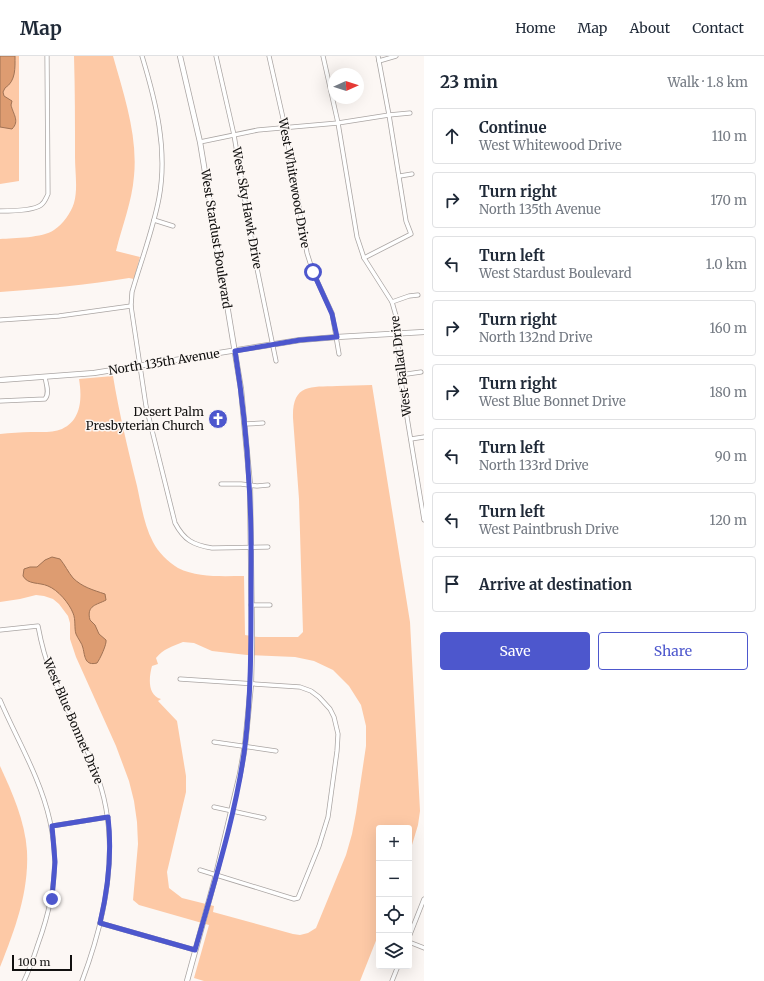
<!DOCTYPE html>
<html lang="en">
<head>
<meta charset="utf-8">
<style>
  :root { --surface:#fff; --page:#f6f6f7; --text:#1f2937; --muted:#747a83; --line:#e0e1e3; --accent:#4d57cd }
  body { margin:0; font-family:Merriweather,serif; background:var(--page); color:var(--text) }
  .controls { position:absolute; right:12px; bottom:12px; display:grid; overflow:hidden; border-radius:4px; box-shadow:0 4px 16px #0002 }
  .controls button { width:36px; height:36px; display:grid; place-items:center; padding:0; border:0; border-bottom:1px solid var(--line); background:var(--surface); color:var(--text); font:20px sans-serif }
  .compass { position:absolute; left:328px; top:12px; width:36px; height:36px; border-radius:50%; background:var(--surface); box-shadow:0 4px 16px #0002; rotate:87deg }
  .scale { position:absolute; left:12px; bottom:10px; width:60px; box-sizing:border-box; padding-left:4px; border:2px solid #11100f; border-top:0; font-size:11px; line-height:14px; white-space:nowrap; color:#11100f; -webkit-text-stroke:3px #fcf7f4; paint-order:stroke }
  .stop { position:absolute; width:12px; height:12px; margin:-9px; border:3px solid #4d57cd; border-radius:50%; background:#fff }
  .stop.end { background:#4d57cd; border-color:#fff; box-shadow:0 1px 4px #0008 }
  .list { margin:0; padding:0; list-style:none }
  h2 { display:flex; justify-content:space-between; align-items:center; height:52px; margin:0; padding:0 16px; font-size:17px }
  h2 small { font-size:13px; font-weight:400; color:var(--muted) }
  .list li { display:grid; grid-template-columns:26px 1fr auto; gap:12px; align-items:center; box-sizing:border-box; height:56px; margin:0 8px 8px; padding:0 8px; border:1px solid var(--line); border-radius:4px }
  .list b { display:block; font-size:15px; white-space:nowrap }
  .list p { margin:0; font-size:13px; white-space:nowrap; color:var(--muted) }
  .list em { font-size:13px; font-style:normal; color:var(--muted) }
  .actions { display:flex; gap:8px; padding:12px 16px }
  .actions a { flex:1; padding:9px 0; border:1px solid var(--accent); border-radius:4px; text-align:center; font-size:14px; color:var(--accent) }
  .actions .main { background:var(--accent); color:#fff }
  .icon { flex:none; width:22px; height:22px; fill:none; stroke:currentColor; stroke-width:2; stroke-linecap:round; stroke-linejoin:round }
  .map { position:relative; flex:none; width:424px; height:925px; overflow:hidden }
  header { display:flex; align-items:center; gap:24px; box-sizing:border-box; height:56px; padding:0 20px; background:var(--surface); border-bottom:1px solid var(--line) }
  header strong { font-size:19px }
  nav { display:flex; gap:22px; margin-inline-start:auto; font-size:14px }
  main { display:flex }
  aside { flex:1; background:var(--surface) }
  .map>svg:first-child { display:block }
  .green { fill:#fdc9a6; fill-rule:evenodd }
  .water { fill:#dd9c71; stroke:#a07254 }
  .lines { fill:none; stroke-linecap:round; stroke-linejoin:round }
  .minor-casing { stroke:#aaa5a3; stroke-width:5 }
  .tertiary-casing { stroke:#aaa5a3; stroke-width:6 }
  .minor { stroke:#fff; stroke-width:3.5 }
  .tertiary { stroke:#fff; stroke-width:4.5 }
  .route { stroke:#4d57cd; stroke-width:5 }
  .labels { text-anchor:middle; stroke-width:3; stroke-linejoin:round; paint-order:stroke }
  .street-label { font-size:12px; fill:#11100f; stroke:#fcf7f4 }
  .poi-label { font-size:12px; fill:#11100f; stroke:#fcf7f4; text-anchor:end }
</style>
</head>
<body>
<header>
<strong>Map</strong>
<nav><a>Home</a><a>Map</a><a>About</a><a>Contact</a></nav>
</header>
<main>
<div class="map">
<svg width="424" height="925" viewBox="0 0 424 925">
  <rect width="100%" height="100%" fill="#fcf7f4"/>
  <g class="green">
    <path d="M0,0H19V125L0,128Z"/>
    <path d="M74,0H113C124,39 138,80 134,120C132,146 122,170 116,195L140,201L134,223L129,222C86,229 44,233 0,236V183C15,182 42,182 54,174C63,168 71,157 74,147C78,133 75,116 75,101C75,67 75,34 74,0Z"/>
    <path d="M113,320C119,357 128,393 137,430C141,448 144,469 153,486C158,496 168,506 178,512C198,522 223,520 244,520L245,579L258,581H298L303,576L299,443L293,362C292,328 310,331 337,330C349,330 360,329 372,329L410,566L420,755L418,769L409,799V772H379V877L360,925H204L194,922L209,869L139,849L133,844L138,788L137,766L134,745L129,725L116,690L76,601L70,583V567L68,560L59,548L53,543L44,540L36,539L20,543L0,546V378C10,377 21,376 31,376C41,376 53,377 62,373C82,364 82,341 79,323ZM183,586L194,587L212,595L247,599L295,601L314,605L333,614L349,630L361,649L366,670V690L356,757L352,778L346,799L316,872L308,877L300,879L293,878L213,856L214,850L182,842L169,832L167,816L186,736V720L177,665L158,645L161,643C147,639 149,621 152,610L158,608L156,602C163,593 173,590 183,586Z"/>
    <path d="M0,710C12,736 25,765 27,795C29,836 15,873 0,911Z"/>
  </g>
  <g class="water">
    <path d="M0,0H15C15,12 16,25 5,32L3,36L4,40L12,45L11,49C13,58 20,65 12,73L0,71Z"/>
    <path d="M52,501L60,503C65,509 68,516 73,522C82,531 93,534 105,538L106,544C97,549 86,549 90,564L95,569L99,578L106,584C107,588 100,603 97,607C85,610 85,601 83,592C82,587 78,583 76,578C74,572 76,564 73,557C69,547 58,534 48,530C39,526 28,529 23,520L24,513L30,511H37L45,504Z"/>
  </g>
  <g class="lines">
    <g class="minor-casing">
      <g id="minor">
        <path d="M142,0C156,46 168,94 159,142C153,174 141,205 132,236L131,250L146,350L175,467C184,484 193,489 212,492L268,491"/>
        <path d="M216,0L234,79L253,193L276,305"/>
        <path d="M269,0L285,71L307,197L313,216L332,257L339,298"/>
        <path d="M323,0L338,67L357,181L364,202L392,246L396,260L400,319L424,464"/>
        <path d="M379,5L396,0"/>
        <path d="M200,86L258,74L338,67L389,59L410,57"/>
        <path d="M400,120L412,118"/>
        <path d="M0,155C11,155 33,155 41,149C45,146 46,142 48,138L47,0"/>
        <path d="M154,164L173,170"/>
        <path d="M364,202L411,178L406,165L389,59L378,0"/>
        <path d="M392,246L409,240L418,239"/>
        <path d="M0,264L59,260L131,250"/>
        <path d="M400,319L421,316"/>
        <path d="M0,345L45,343C50,337 46,328 45,321"/>
        <path d="M245,368L263,367"/>
        <path d="M411,383L424,381"/>
        <path d="M221,428H241L257,430L268,429"/>
        <path d="M251,549H270"/>
        <path d="M0,574L38,570C41,586 45,602 51,617C64,650 83,681 95,714C122,781 107,859 82,925"/>
        <path d="M180,623L300,631L311,635L319,641L330,653L334,661L338,678L337,695L328,761L319,790L298,842L294,843L200,814"/>
        <path d="M0,644C11,670 25,695 36,722C61,782 60,827 38,888C34,900 30,913 24,925"/>
        <path d="M214,686L276,695"/>
        <path d="M214,751L264,762"/>
        <path d="M52,770L108,761"/>
        <path d="M100,867L195,894"/>
        <path d="M409,881L424,843"/>
        <path d="M409,886L424,892"/>
        <path d="M392,925L398,910"/>
      </g>
    </g>
    <g class="tertiary-casing">
      <g id="tertiary">
        <path d="M180,0L200,86L241,333L250,429L252,585L251,628L245,690L240,718L216,819L187,925"/>
        <path d="M0,324L94,317L300,284L337,281L424,276"/>
      </g>
    </g>
    <use href="#minor" class="minor"/>
    <use href="#tertiary" class="tertiary"/>
  </g>
  <g class="lines">
    <path class="route" d="M52,843L55,806L52,770L108,761C112,795 108,833 100,867L195,894C214,827 236,759 245,690C251,640 251,591 251,541C251,503 252,466 249,428C247,383 242,339 235,295L300,284L337,281L332,258L313,216"/>
  </g>
  <defs>
    <g id="church-disc" transform="scale(1)"><circle r="9.5" fill="#4d57cd" stroke="#fcf7f4"/><path d="M-1.2-6h2.4v3.5h3.3v2.4h-3.3V6h-2.4V-.1h-3.3v-2.4h3.3Z" fill="#fff"/></g>
  </defs>
  <g fill-rule="evenodd">
    <use href="#church-disc" x="218" y="363"/>
  </g>
  <g class="labels">
    <g class="street-label">
      <text transform="translate(294 127) rotate(80)" y="4">West Whitewood Drive</text>
      <text transform="translate(247 152) rotate(80)" y="4">West Sky Hawk Drive</text>
      <text transform="translate(216 183) rotate(81)" y="4">West Stardust Boulevard</text>
      <text transform="translate(164 306) rotate(-9)" y="4">North 135th Avenue</text>
      <text transform="translate(401 310) rotate(-97)" y="4">West Ballad Drive</text>
      <text transform="translate(73 665) rotate(67)" y="4">West Blue Bonnet Drive</text>
    </g>
    <g class="poi-label">
      <text x="204" y="360">Desert Palm<tspan x="204" dy="14">Presbyterian Church</tspan></text>
    </g>
  </g>
</svg>
<div class="controls">
<button>+</button>
<button>−</button>
<button><svg class="icon" aria-label="locate" viewBox="0 0 24 24"><circle cx="12" cy="12" r="6"/><path d="M12 2v4M12 18v4M2 12h4M18 12h4"/></svg></button>
<button><svg class="icon" aria-label="layers" viewBox="0 0 24 24"><path d="M12 4l9 5-9 5-9-5zM3 14l9 5 9-5"/></svg></button>
</div>
<svg class="compass" viewBox="-18 -18 36 36"><path d="M0-13l5 13h-10z" fill="#e53935"/><path d="M0 13l5-13h-10z" fill="#747a83"/></svg>
<div class="scale">100 m</div>
<div class="stop" style="left:313px;top:216px"></div>
<div class="stop end" style="left:52px;top:843px"></div>
</div>
<aside>
<h2>23 min<small>Walk · 1.8 km</small></h2>
<ul class="list">
<li><svg class="icon" aria-label="ahead" viewBox="0 0 24 24"><path d="M12 20V5M6 11l6-6 6 6"/></svg><div><b>Continue</b><p>West Whitewood Drive</p></div><em>110 m</em></li>
<li><svg class="icon" aria-label="right" viewBox="0 0 24 24"><path d="M7 20v-9h11M14 6l5 5-5 5"/></svg><div><b>Turn right</b><p>North 135th Avenue</p></div><em>170 m</em></li>
<li><svg class="icon" aria-label="left" viewBox="0 0 24 24"><path d="M17 20v-9H6M10 6l-5 5 5 5"/></svg><div><b>Turn left</b><p>West Stardust Boulevard</p></div><em>1.0 km</em></li>
<li><svg class="icon" aria-label="right" viewBox="0 0 24 24"><path d="M7 20v-9h11M14 6l5 5-5 5"/></svg><div><b>Turn right</b><p>North 132nd Drive</p></div><em>160 m</em></li>
<li><svg class="icon" aria-label="right" viewBox="0 0 24 24"><path d="M7 20v-9h11M14 6l5 5-5 5"/></svg><div><b>Turn right</b><p>West Blue Bonnet Drive</p></div><em>180 m</em></li>
<li><svg class="icon" aria-label="left" viewBox="0 0 24 24"><path d="M17 20v-9H6M10 6l-5 5 5 5"/></svg><div><b>Turn left</b><p>North 133rd Drive</p></div><em>90 m</em></li>
<li><svg class="icon" aria-label="left" viewBox="0 0 24 24"><path d="M17 20v-9H6M10 6l-5 5 5 5"/></svg><div><b>Turn left</b><p>West Paintbrush Drive</p></div><em>120 m</em></li>
<li><svg class="icon" aria-label="arrive" viewBox="0 0 24 24"><path d="M6 21V4h12l-3 4 3 4H6"/></svg><div><b>Arrive at destination</b></div></li>
</ul>
<div class="actions"><a class="main">Save</a><a>Share</a></div>
</aside>
</main>
</body>
</html>
